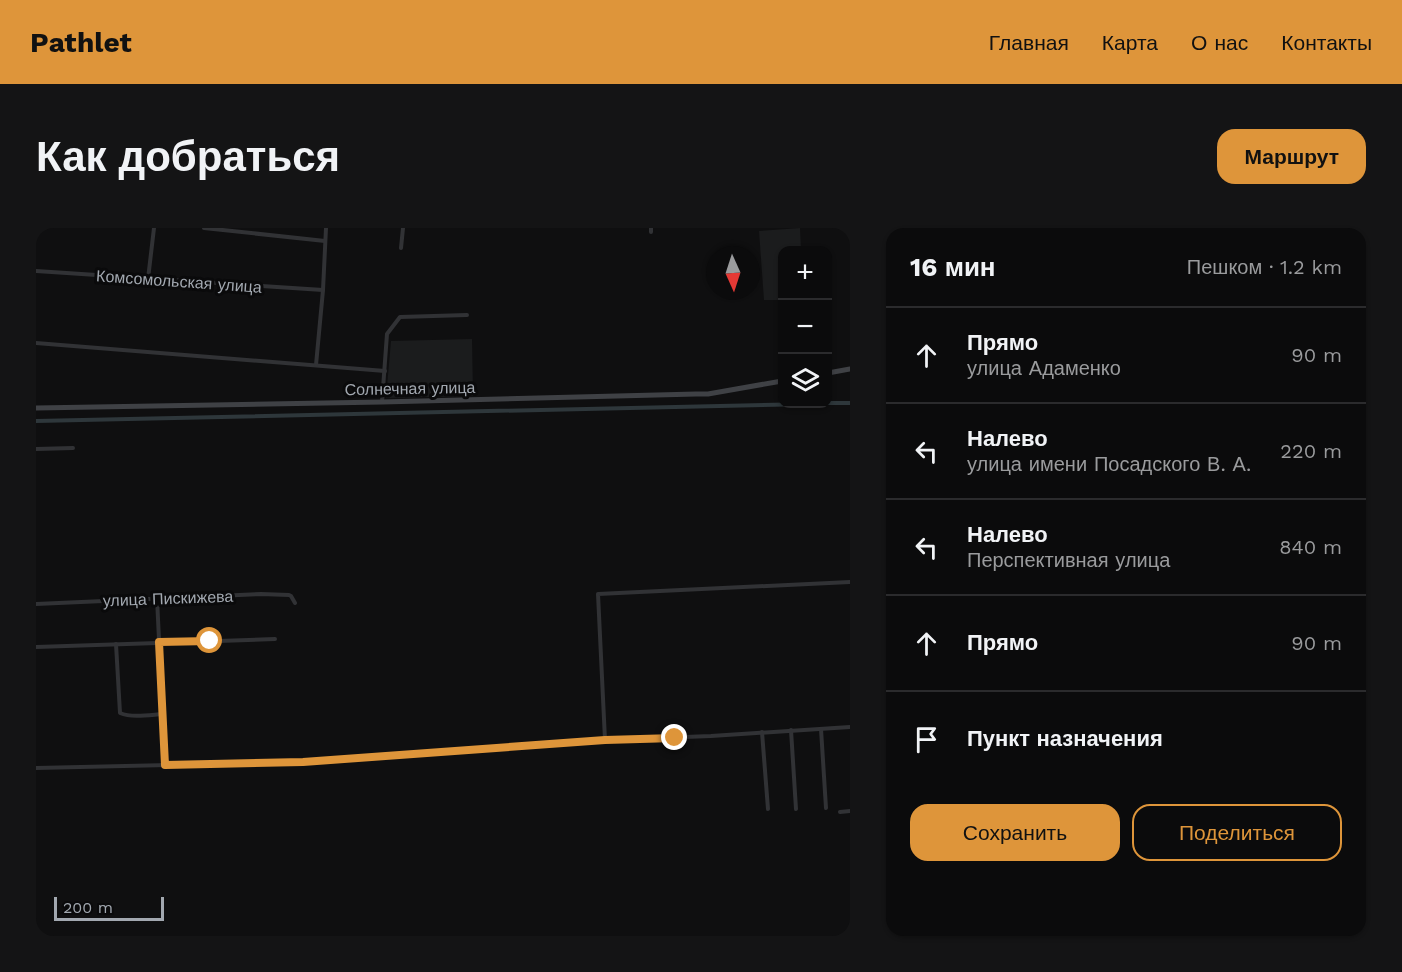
<!DOCTYPE html>
<html lang="ru">
<head>
<meta charset="utf-8">
<style>
  :root { --surface:#0b0b0c; --page:#141415; --text:#f1f3f6; --muted:#9a9b9d; --line:#2b2b2d; --accent:#de953a }
  body { margin:0; font-family:"Work Sans",sans-serif; background:var(--page); color:var(--text) }
  .controls { position:absolute; right:18px; top:18px; display:grid; overflow:hidden; border-radius:12px; box-shadow:0 2px 4px #0004 }
  .controls button { width:54px; height:54px; display:grid; place-items:center; padding:0; border:0; border-bottom:2px solid var(--line); background:var(--surface); color:var(--text); font:30px sans-serif }
  .compass { position:absolute; left:670px; top:18px; width:54px; height:54px; border-radius:50%; background:var(--surface); box-shadow:0 2px 4px #0004; rotate:177deg }
  .scale { position:absolute; left:18px; bottom:15px; width:110px; box-sizing:border-box; padding-left:6px; border:3px solid #a2a8b0; border-top:0; font-size:16px; line-height:21px; white-space:nowrap; color:#a2a8b0; -webkit-text-stroke:4px #0a0a0b; paint-order:stroke }
  .stop { position:absolute; width:18px; height:18px; margin:-14px; border:4px solid #de953a; border-radius:50%; background:#fff }
  .stop.end { background:#de953a; border-color:#fff; box-shadow:0 2px 6px #0008 }
  .list { margin:0; padding:0; list-style:none }
  h2 { display:flex; justify-content:space-between; align-items:center; height:78px; margin:0; padding:0 24px; font-size:26px }
  h2 small { font-size:20px; font-weight:400; color:var(--muted) }
  .list li { display:grid; grid-template-columns:39px 1fr auto; gap:18px; align-items:center; box-sizing:border-box; height:96px; padding:0 24px; border-top:2px solid var(--line) }
  .list b { display:block; font-size:22px; white-space:nowrap }
  .list p { margin:0; font-size:20px; white-space:nowrap; color:var(--muted) }
  .list em { font-size:20px; font-style:normal; color:var(--muted) }
  .actions { display:flex; gap:12px; padding:18px 24px }
  .actions a { flex:1; padding:14px 0; border:2px solid var(--accent); border-radius:18px; text-align:center; font-size:21px; color:var(--accent) }
  .actions .main { background:var(--accent); color:#111 }
  .icon { flex:none; width:33px; height:33px; fill:none; stroke:currentColor; stroke-width:2; stroke-linecap:round; stroke-linejoin:round }
  .map { position:relative; flex:none; width:814px; height:708px; overflow:hidden; border-radius:18px }
  header { display:flex; align-items:center; gap:36px; box-sizing:border-box; height:84px; padding:0 30px; background:var(--accent); color:#111 }
  header strong { font-size:28px }
  nav { display:flex; gap:33px; margin-inline-start:auto; font-size:21px }
  .intro { display:flex; align-items:center; justify-content:space-between; box-sizing:border-box; height:144px; padding:0 36px }
  h1 { margin:0; font-size:42px }
  .button { padding:15px 27px; border-radius:18px; background:var(--accent); color:#111; font-size:21px; font-weight:700 }
  main { display:flex; gap:36px; padding:0 36px }
  aside { flex:1; background:var(--surface); border-radius:18px; box-shadow:0 2px 4px #0004 }
  .map>svg:first-child { display:block }
  .built { fill:#1b1c1d }
  .lines { fill:none; stroke-linecap:round; stroke-linejoin:round }
  .canal { stroke:#2e373b; stroke-width:4 }
  .minor { stroke:#313235; stroke-width:4 }
  .secondary { stroke:#3f4145; stroke-width:5 }
  .route { stroke:#de953a; stroke-width:8 }
  .labels { text-anchor:middle; stroke-width:6; stroke-linejoin:round; paint-order:stroke }
  .street-label { font-size:16px; fill:#a2a8b0; stroke:#0a0a0b }
</style>
</head>
<body>
<header>
<strong>Pathlet</strong>
<nav><a>Главная</a><a>Карта</a><a>О нас</a><a>Контакты</a></nav>
</header>
<div class="intro"><h1>Как добраться</h1><a class="button">Маршрут</a></div>
<main>
<div class="map">
<svg width="814" height="708" viewBox="0 0 814 708">
  <rect width="100%" height="100%" fill="#0f0f10"/>
  <g class="built">
    <path d="M764,0L765,22H746V72H728L723,3Z"/>
    <path d="M436,111L437,168L350,170L355,113Z"/>
  </g>
  <g class="lines">
    <g class="canal">
      <path d="M792,175H814"/>
      <path d="M0,193L774,176"/>
    </g>
    <g class="minor">
      <path d="M168,0L289,13"/>
      <path d="M615,4V0"/>
      <path d="M365,20L367,0"/>
      <path d="M0,43L287,62"/>
      <path d="M112,51L118,0"/>
      <path d="M0,115L349,143"/>
      <path d="M280,137L287,62L290,0"/>
      <path d="M346,174L351,106L364,89L431,87"/>
      <path d="M0,221L37,220"/>
      <path d="M121,370L129,537"/>
      <path d="M0,376L225,366L253,367L255,368L259,375"/>
      <path d="M80,416L84,485C96,490 113,487 126,486"/>
      <path d="M0,419L239,411"/>
      <path d="M785,501L790,580"/>
      <path d="M755,502L760,581"/>
      <path d="M726,504L732,581"/>
      <path d="M569,512L562,366L814,354"/>
      <path d="M0,540L267,534L569,512L675,508L814,499"/>
      <path d="M804,584L814,583"/>
    </g>
    <g class="secondary">
      <path d="M792,145L814,141"/>
      <path d="M0,180L346,174L660,166H672L746,153"/>
    </g>
  </g>
  <g class="lines">
    <path class="route" d="M174,413L123,414L129,537L267,534L569,512L639,510"/>
  </g>
  <g class="labels">
    <g class="street-label">
      <text transform="translate(143 53) rotate(4)" y="6">Комсомольская улица</text>
      <text transform="translate(374 160) rotate(-1)" y="6">Солнечная улица</text>
      <text transform="translate(132 370) rotate(-2)" y="6">улица Пискижева</text>
    </g>
  </g>
</svg>
<div class="controls">
<button>+</button>
<button>−</button>
<button><svg class="icon" aria-label="layers" viewBox="0 0 24 24"><path d="M12 4l9 5-9 5-9-5zM3 14l9 5 9-5"/></svg></button>
</div>
<svg class="compass" viewBox="-18 -18 36 36"><path d="M0-13l5 13h-10z" fill="#e53935"/><path d="M0 13l5-13h-10z" fill="#9a9b9d"/></svg>
<div class="scale">200 m</div>
<div class="stop" style="left:174px;top:413px"></div>
<div class="stop end" style="left:639px;top:510px"></div>
</div>
<aside>
<h2>16 мин<small>Пешком · 1.2 km</small></h2>
<ul class="list">
<li><svg class="icon" aria-label="ahead" viewBox="0 0 24 24"><path d="M12 20V5M6 11l6-6 6 6"/></svg><div><b>Прямо</b><p>улица Адаменко</p></div><em>90 m</em></li>
<li><svg class="icon" aria-label="left" viewBox="0 0 24 24"><path d="M17 20v-9H6M10 6l-5 5 5 5"/></svg><div><b>Налево</b><p>улица имени Посадского В. А.</p></div><em>220 m</em></li>
<li><svg class="icon" aria-label="left" viewBox="0 0 24 24"><path d="M17 20v-9H6M10 6l-5 5 5 5"/></svg><div><b>Налево</b><p>Перспективная улица</p></div><em>840 m</em></li>
<li><svg class="icon" aria-label="ahead" viewBox="0 0 24 24"><path d="M12 20V5M6 11l6-6 6 6"/></svg><div><b>Прямо</b></div><em>90 m</em></li>
<li><svg class="icon" aria-label="arrive" viewBox="0 0 24 24"><path d="M6 21V4h12l-3 4 3 4H6"/></svg><div><b>Пункт назначения</b></div></li>
</ul>
<div class="actions"><a class="main">Сохранить</a><a>Поделиться</a></div>
</aside>
</main>
</body>
</html>
